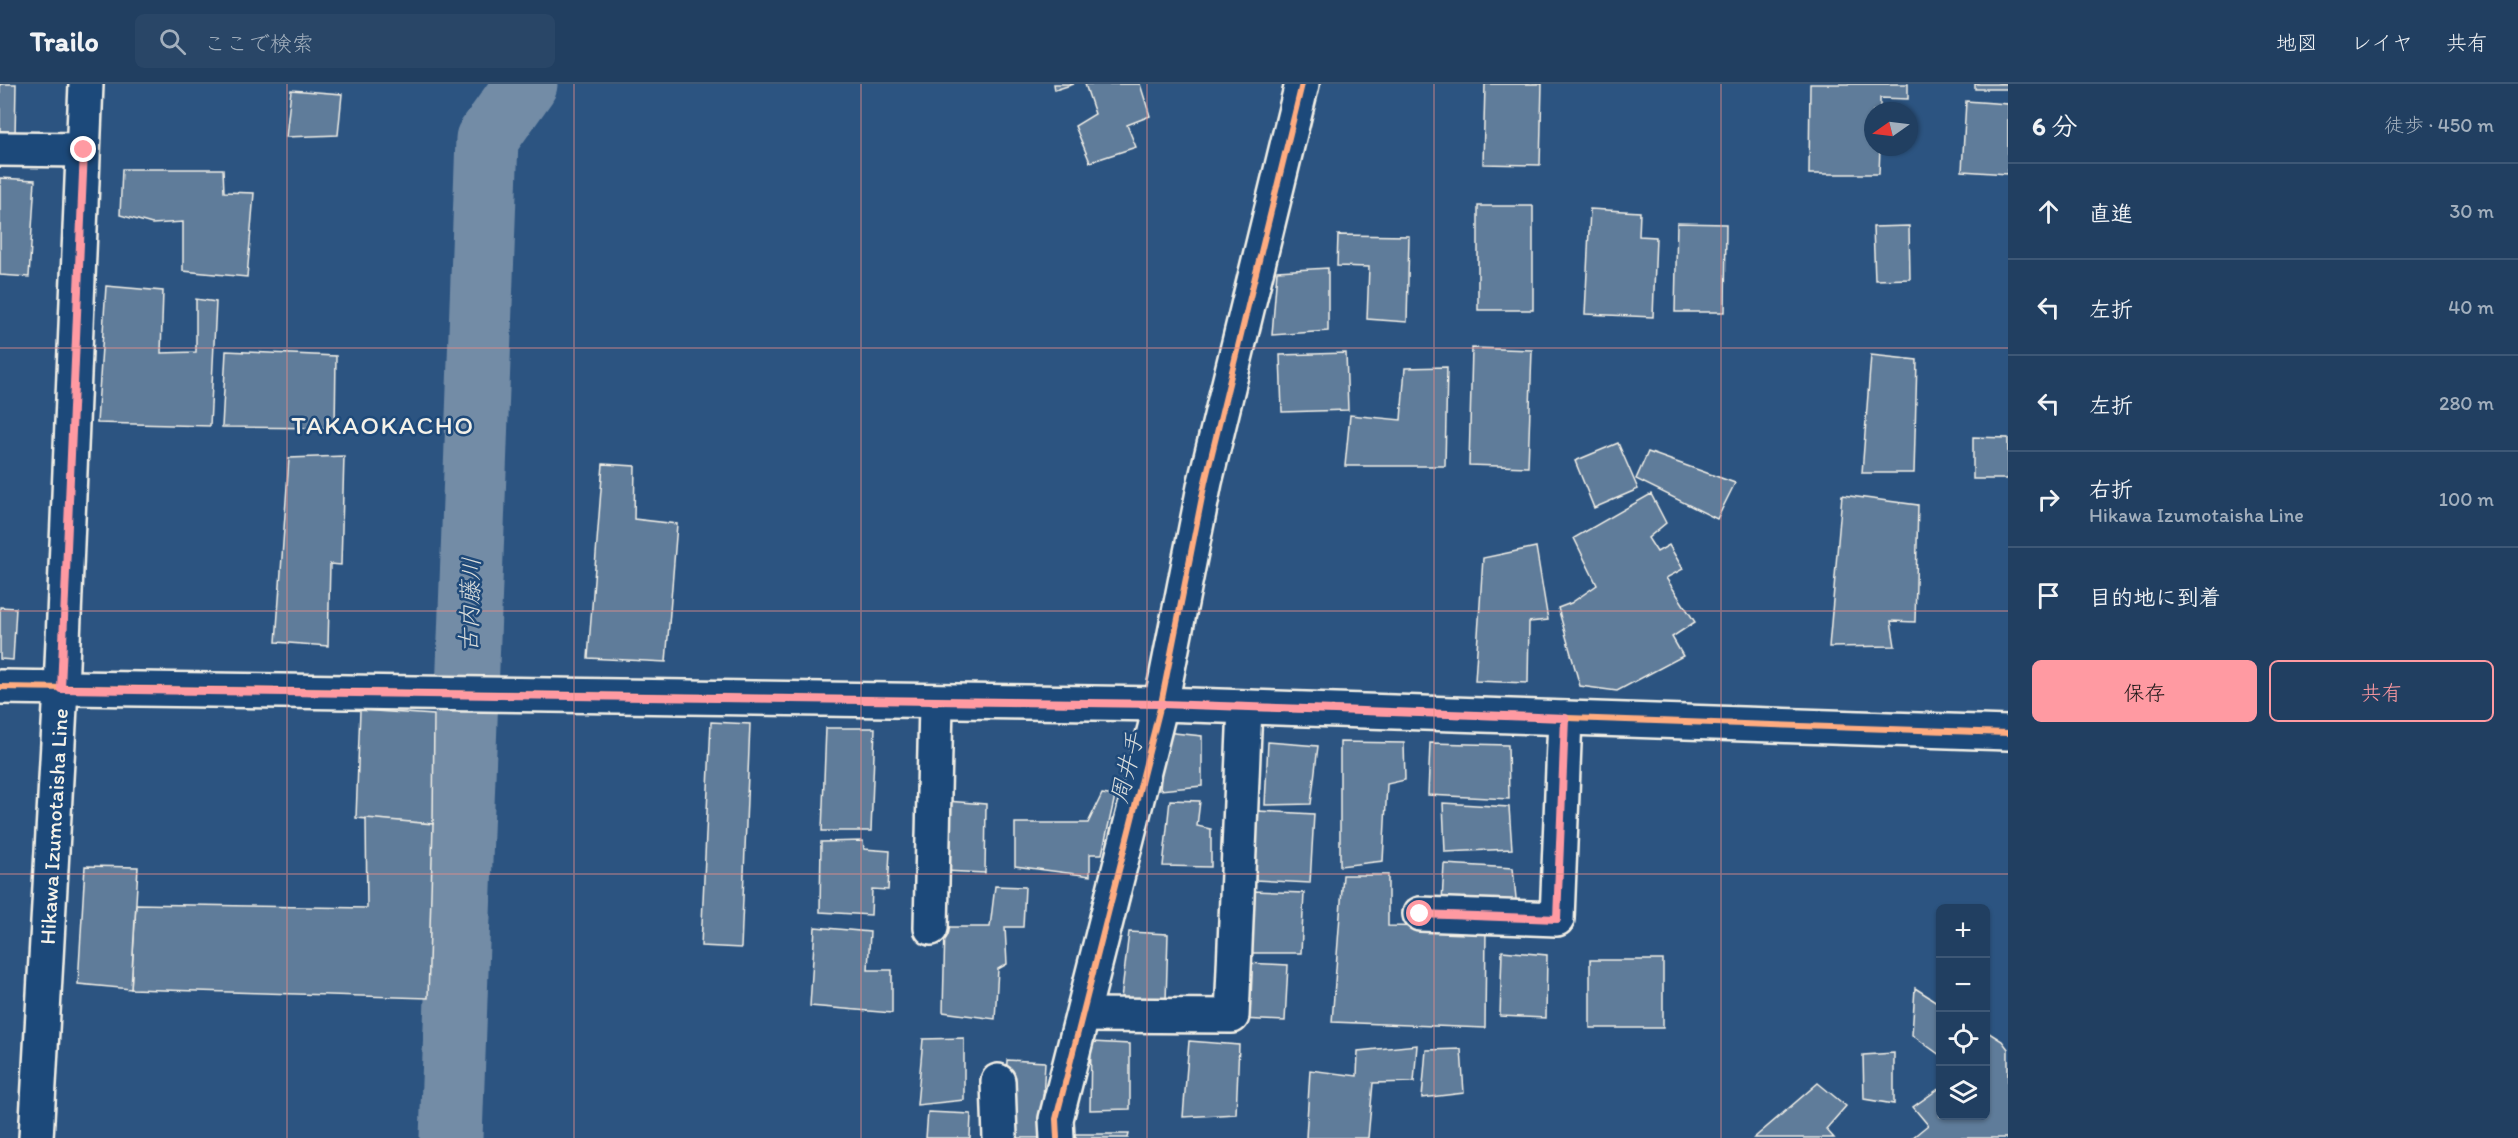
<!DOCTYPE html>
<html lang="ja">
<head>
<meta charset="utf-8">
<style>
  :root { --surface:#213f61; --page:#294667; --text:#f1f3f6; --muted:#a2afbd; --line:#3e5876; --accent:#ff9aa2 }
  body { margin:0; font-family:Itim,"Klee One",sans-serif; background:var(--page); color:var(--text) }
  .controls { position:absolute; right:18px; bottom:18px; display:grid; overflow:hidden; border-radius:9px; box-shadow:0 2px 4px #0004 }
  .controls button { width:54px; height:54px; display:grid; place-items:center; padding:0; border:0; border-bottom:2px solid var(--line); background:var(--surface); color:var(--text); font:30px sans-serif }
  .compass { position:absolute; left:1864px; top:18px; width:54px; height:54px; border-radius:50%; background:var(--surface); box-shadow:0 2px 4px #0004; rotate:256deg }
  .stop { position:absolute; width:18px; height:18px; margin:-14px; border:4px solid #ff9aa2; border-radius:50%; background:#fff }
  .stop.end { background:#ff9aa2; border-color:#fff; box-shadow:0 2px 6px #0008 }
  .list { margin:0; padding:0; list-style:none }
  h2 { display:flex; justify-content:space-between; align-items:center; height:78px; margin:0; padding:0 24px; font-size:26px }
  h2 small { font-size:20px; font-weight:400; color:var(--muted) }
  .list li { display:grid; grid-template-columns:39px 1fr auto; gap:18px; align-items:center; box-sizing:border-box; height:96px; padding:0 24px; border-top:2px solid var(--line) }
  .list b { display:block; font-size:22px; white-space:nowrap }
  .list p { margin:0; font-size:20px; white-space:nowrap; color:var(--muted) }
  .list em { font-size:20px; font-style:normal; color:var(--muted) }
  .actions { display:flex; gap:12px; padding:18px 24px }
  .actions a { flex:1; padding:14px 0; border:2px solid var(--accent); border-radius:9px; text-align:center; font-size:21px; color:var(--accent) }
  .actions .main { background:var(--accent); color:#111 }
  .icon { flex:none; width:33px; height:33px; fill:none; stroke:currentColor; stroke-width:2; stroke-linecap:round; stroke-linejoin:round }
  .map { position:relative; flex:none; width:2008px; height:1054px; overflow:hidden }
  header { display:flex; align-items:center; gap:36px; box-sizing:border-box; height:84px; padding:0 30px; background:var(--surface); border-bottom:2px solid var(--line) }
  header strong { font-size:28px }
  nav { display:flex; gap:33px; margin-inline-start:auto; font-size:21px }
  .search { width:420px; height:54px; background:var(--page); display:flex; align-items:center; gap:15px; box-sizing:border-box; padding:0 21px; border-radius:9px; color:var(--muted); font-size:22px }
  main { display:flex }
  aside { flex:1; background:var(--surface) }
  .map>svg:first-child { display:block }
  .lines { fill:none; stroke-linecap:round; stroke-linejoin:round }
  .river { stroke:#738ca6; stroke-width:63 }
  .building { fill:#5e7b9a; stroke:#f4f1e8; stroke-width:1.5 }
  .minor-casing { stroke:#f4f1e8; stroke-width:38 }
  .major-casing { stroke:#f4f1e8; stroke-width:38 }
  .minor { stroke:#1f4a7a; stroke-width:33 }
  .major { stroke:#1f4a7a; stroke-width:33 }
  .cycleway-casing { stroke:#1f4a7a; stroke-width:10 }
  .cycleway { stroke:#ffac80; stroke-width:6 }
  .route { stroke:#ff9aa2; stroke-width:8 }
  .grid { fill:none; stroke:#e58c88; stroke-width:1.5; stroke-opacity:0.55 }
  .labels { text-anchor:middle; stroke-width:5; stroke-linejoin:round; paint-order:stroke }
  .street-label { font-size:22px; fill:#f4f1e8; stroke:#1f4a7a }
  .water-label { font-size:24px; font-style:italic; fill:#dadddb; stroke:#1f4a7a }
  .quarter-label { font-size:26px; letter-spacing:1.5px; fill:#f4f1e8; stroke:#1f4a7a }
</style>
</head>
<body>
<header>
<strong>Trailo</strong>
<div class="search"><svg class="icon" aria-label="search" viewBox="0 0 24 24"><circle cx="10" cy="10" r="6"/><path d="M15 15l6 6"/></svg>ここで検索</div>
<nav><a>地図</a><a>レイヤ</a><a>共有</a></nav>
</header>
<main>
<div class="map">
<svg width="2008" height="1054" viewBox="0 0 2008 1054">
  <rect width="100%" height="100%" fill="#2c5481"/>
  <filter id="ink" filterUnits="userSpaceOnUse"><feTurbulence type="fractalNoise" baseFrequency=".0167" numOctaves="2"/><feDisplacementMap in="SourceGraphic" scale="12" xChannelSelector="R" yChannelSelector="G"/><feConvolveMatrix kernelMatrix="1 2 1 2 8 2 1 2 1" color-interpolation-filters="sRGB"/></filter>
  <g filter="url(#ink)">
    <g class="lines">
      <path class="river" d="M451,1054L487,55L526,0"/>
    </g>
    <g class="building">
      <path d="M0,0H16L15,53L0,52Z"/>
      <path d="M1054,0H1074L1055,6Z"/>
      <path d="M1085,0H1140L1150,32L1127,41L1136,63L1090,78L1075,42L1095,30Z"/>
      <path d="M1485,0H1542L1540,81L1483,80Z"/>
      <path d="M1810,0H1908V15L1880,14V27H1873V63H1880L1879,90H1809Z"/>
      <rect x="1975" y="0" width="33" height="5"/>
      <path d="M291,6L342,10L338,51L286,53Z"/>
      <path d="M1966,17L2008,20V90L1962,87Z"/>
      <path d="M122,85H223L224,108L254,109L247,193L183,187V138L152,140L120,131Z"/>
      <path d="M0,94L35,96L29,193L0,191Z"/>
      <rect x="1478" y="122" width="55" height="104"/>
      <path d="M1590,125L1640,128L1639,152L1656,153L1653,233L1585,230Z"/>
      <path d="M1677,139L1726,140L1725,228H1675Z"/>
      <path d="M1909,142L1910,195L1875,196L1873,143Z"/>
      <path d="M1338,151L1409,152L1407,238L1367,235L1369,183L1337,182Z"/>
      <path d="M1328,184V247L1272,251L1277,187Z"/>
      <path d="M106,202L163,207L161,269L196,268V215L216,218L210,342L97,339Z"/>
      <path d="M1472,264L1532,266L1528,383L1469,381Z"/>
      <path d="M226,267L336,272L335,344L222,343Z"/>
      <path d="M1346,269L1348,326L1282,328L1280,271Z"/>
      <path d="M1871,271L1917,276L1914,389H1862Z"/>
      <path d="M1447,283L1445,382H1345L1350,331L1401,336L1405,284Z"/>
      <path d="M1973,353L2008,354V395H1973Z"/>
      <path d="M1618,359L1638,405L1594,424L1575,377Z"/>
      <path d="M1648,368L1735,399L1717,435L1636,395Z"/>
      <path d="M344,372L341,481L330,480L328,562L276,558L289,374Z"/>
      <path d="M603,380L635,382L634,435L677,440L666,578L588,574Z"/>
      <path d="M1651,410L1666,439L1648,454L1657,468L1669,461L1683,485L1666,494L1695,538L1672,553L1683,572L1617,607L1580,602L1558,524L1571,519L1597,501L1574,454Z"/>
      <path d="M1842,411L1918,421L1915,538L1891,537L1895,562L1829,563Z"/>
      <path d="M1536,463L1548,536L1529,538L1528,599L1475,597L1483,474Z"/>
      <path d="M0,523L16,524L13,576L0,575Z"/>
      <path d="M360,626L434,631L433,740L356,734Z"/>
      <path d="M711,638L750,640L741,864L701,862Z"/>
      <path d="M826,644H875L871,747H822Z"/>
      <path d="M1165,648L1202,652V702L1160,706Z"/>
      <path d="M1268,658L1318,662L1311,720L1265,721Z"/>
      <path d="M1340,658L1404,659L1405,696L1387,700L1383,777L1340,782Z"/>
      <path d="M1430,659L1508,661L1509,715L1428,711Z"/>
      <path d="M1102,710L1115,712L1102,770H1090V792L1015,782V739H1088Z"/>
      <path d="M1170,716L1200,717L1197,742L1211,745V783L1163,782Z"/>
      <path d="M946,717L986,720L985,789L945,787Z"/>
      <path d="M1443,719L1509,723L1512,765L1445,768Z"/>
      <path d="M1258,727L1314,730L1310,799L1255,796Z"/>
      <path d="M366,734L433,740L428,914L131,905L136,820L367,824Z"/>
      <path d="M863,757L864,765L890,767L888,806L872,805L871,831L820,828L821,758Z"/>
      <path d="M1444,780L1513,784L1517,824L1442,818Z"/>
      <path d="M85,782L138,783L131,905L78,900Z"/>
      <path d="M1343,791H1388V842L1486,844L1485,944L1332,938Z"/>
      <path d="M995,802L1025,803L1023,843H1005L1007,880L998,885L995,935L943,928L945,843H990Z"/>
      <path d="M1253,807L1304,809L1301,869H1252Z"/>
      <path d="M815,843L870,848L868,886H892V929L810,922Z"/>
      <path d="M1129,848L1168,850L1166,917L1121,915Z"/>
      <path d="M1502,867L1547,871L1546,934L1500,932Z"/>
      <rect x="1590" y="876" width="73" height="68"/>
      <path d="M1244,879L1288,881L1285,937L1240,935Z"/>
      <path d="M1915,904L1940,920V971L1912,951Z"/>
      <path d="M1986,947L2002,957L2008,965V1054H1912L1928,1041L1913,1023L1940,1004V1032H1986Z"/>
      <path d="M964,954V1016L917,1021L923,955Z"/>
      <path d="M1189,957L1239,961L1236,1030L1183,1033Z"/>
      <path d="M1091,958L1130,960V1025L1090,1026Z"/>
      <path d="M1417,961L1414,998L1373,999L1368,1054H1306L1310,986L1357,992L1358,967Z"/>
      <path d="M1461,965L1464,1009L1422,1014L1426,966Z"/>
      <path d="M1894,969V1020L1864,1015L1863,971Z"/>
      <path d="M1007,976L1045,978L1041,1054H1004Z"/>
      <path d="M1818,999L1846,1022L1826,1045L1834,1054H1754Z"/>
      <path d="M928,1028L971,1030L970,1054H926Z"/>
      <path d="M1075,1050H1129L1128,1054H1075Z"/>
    </g>
    <g class="lines">
      <g class="minor-casing">
        <g id="minor">
          <path d="M0,65L83,66"/>
          <path d="M0,603L1161,620L2008,649"/>
          <path d="M1420,830L1557,835L1565,634"/>
          <path d="M931,844L936,619"/>
          <path d="M1083,931L1232,932L1245,623"/>
          <path d="M998,997L1000,1054"/>
          <path d="M1057,1054L1056,1035L1161,620L1205,398L1302,0"/>
        </g>
      </g>
      <g class="major-casing">
        <g id="major">
          <path id="s1" d="M36,1054L61,605L86,0"/>
        </g>
      </g>
      <use href="#minor" class="minor"/>
      <use href="#major" class="major"/>
      <g class="cycleway-casing">
        <g id="cycleway">
          <path d="M0,603L1161,620L2008,649"/>
          <path d="M1057,1054L1056,1035L1161,620L1205,398L1302,0"/>
        </g>
      </g>
      <use href="#cycleway" class="cycleway"/>
    </g>
  </g>
  <g class="lines" filter="url(#ink)">
    <path class="route" d="M84,66L61,605L1161,620L1565,634L1557,835L1420,830"/>
  </g>
  <path class="grid" d="M287,0V1054M574,0V1054M861,0V1054M1147,0V1054M1434,0V1054M1721,0V1054M0,264H2008M0,527H2008M0,790H2008"/>
  <g class="labels">
    <g class="street-label">
      <text dy="8" stroke="none"><textPath href="#s1" startOffset="312">Hikawa Izumotaisha Line</textPath></text>
    </g>
    <g class="water-label">
      <text transform="translate(470 521) rotate(-88)" y="8">古内藤川</text>
      <text transform="translate(1127 684) rotate(-76)" y="8">周井手</text>
    </g>
    <g class="quarter-label">
      <text x="383" y="350">TAKAOKACHO</text>
    </g>
  </g>
</svg>
<div class="controls">
<button>+</button>
<button>−</button>
<button><svg class="icon" aria-label="locate" viewBox="0 0 24 24"><circle cx="12" cy="12" r="6"/><path d="M12 2v4M12 18v4M2 12h4M18 12h4"/></svg></button>
<button><svg class="icon" aria-label="layers" viewBox="0 0 24 24"><path d="M12 4l9 5-9 5-9-5zM3 14l9 5 9-5"/></svg></button>
</div>
<svg class="compass" viewBox="-18 -18 36 36"><path d="M0-13l5 13h-10z" fill="#e53935"/><path d="M0 13l5-13h-10z" fill="#a2afbd"/></svg>
<div class="stop" style="left:1420px;top:830px"></div>
<div class="stop end" style="left:84px;top:66px"></div>
</div>
<aside>
<h2>6 分<small>徒歩 · 450 m</small></h2>
<ul class="list">
<li><svg class="icon" aria-label="ahead" viewBox="0 0 24 24"><path d="M12 20V5M6 11l6-6 6 6"/></svg><div><b>直進</b></div><em>30 m</em></li>
<li><svg class="icon" aria-label="left" viewBox="0 0 24 24"><path d="M17 20v-9H6M10 6l-5 5 5 5"/></svg><div><b>左折</b></div><em>40 m</em></li>
<li><svg class="icon" aria-label="left" viewBox="0 0 24 24"><path d="M17 20v-9H6M10 6l-5 5 5 5"/></svg><div><b>左折</b></div><em>280 m</em></li>
<li><svg class="icon" aria-label="right" viewBox="0 0 24 24"><path d="M7 20v-9h11M14 6l5 5-5 5"/></svg><div><b>右折</b><p>Hikawa Izumotaisha Line</p></div><em>100 m</em></li>
<li><svg class="icon" aria-label="arrive" viewBox="0 0 24 24"><path d="M6 21V4h12l-3 4 3 4H6"/></svg><div><b>目的地に到着</b></div></li>
</ul>
<div class="actions"><a class="main">保存</a><a>共有</a></div>
</aside>
</main>
</body>
</html>
